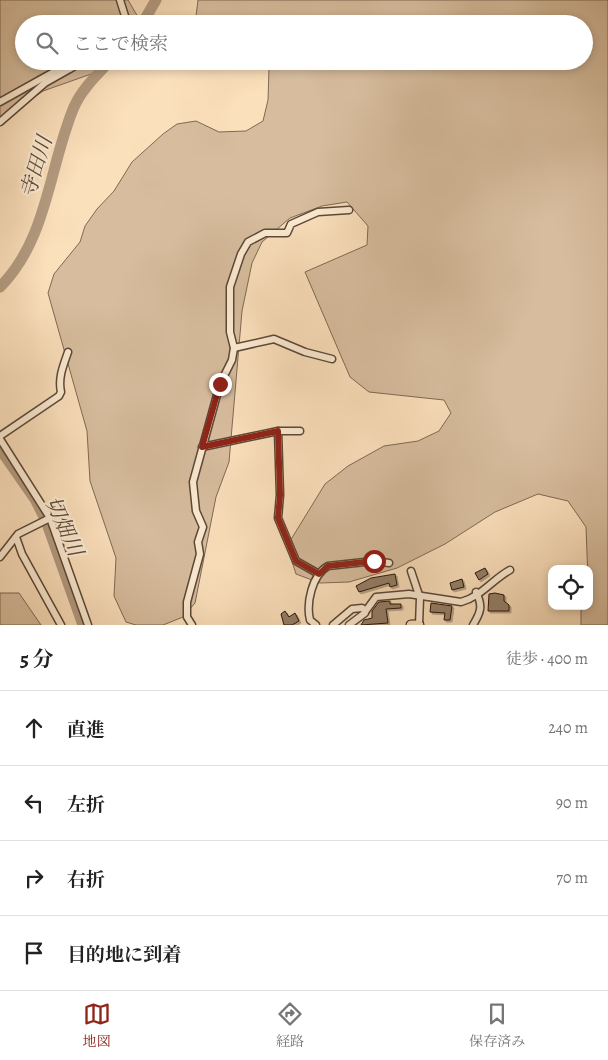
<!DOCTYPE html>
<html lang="ja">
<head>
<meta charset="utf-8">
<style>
  :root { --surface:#fff; --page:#f2f2f2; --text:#222; --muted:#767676; --line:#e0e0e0; --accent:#8f2418 }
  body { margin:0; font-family:Alegreya,"Noto Serif JP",serif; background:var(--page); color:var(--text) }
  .controls { position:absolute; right:15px; bottom:15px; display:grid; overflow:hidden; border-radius:10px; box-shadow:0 2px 8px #0003 }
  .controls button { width:45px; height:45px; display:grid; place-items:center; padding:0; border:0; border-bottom:1px solid var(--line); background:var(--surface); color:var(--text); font:25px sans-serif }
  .stop { position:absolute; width:15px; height:15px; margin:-11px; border:4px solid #8f2418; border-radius:50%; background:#fff }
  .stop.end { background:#8f2418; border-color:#fff; box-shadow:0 1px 5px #0008 }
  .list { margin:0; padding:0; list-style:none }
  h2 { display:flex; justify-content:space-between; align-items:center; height:65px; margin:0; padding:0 20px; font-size:21px }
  h2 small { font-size:16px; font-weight:400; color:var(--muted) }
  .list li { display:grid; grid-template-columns:32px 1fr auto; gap:15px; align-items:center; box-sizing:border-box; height:75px; padding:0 20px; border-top:1px solid var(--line) }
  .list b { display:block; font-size:19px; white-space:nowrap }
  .list em { font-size:16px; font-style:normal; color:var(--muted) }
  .icon { flex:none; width:28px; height:28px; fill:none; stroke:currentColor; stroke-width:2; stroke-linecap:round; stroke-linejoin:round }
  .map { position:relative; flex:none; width:608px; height:625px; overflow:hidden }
  .search { position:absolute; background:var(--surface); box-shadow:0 2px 8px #0003; left:15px; right:15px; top:15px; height:55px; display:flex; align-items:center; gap:12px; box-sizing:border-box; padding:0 18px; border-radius:28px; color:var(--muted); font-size:19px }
  .sheet { height:365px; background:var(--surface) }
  nav { display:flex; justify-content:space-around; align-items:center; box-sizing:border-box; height:70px; border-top:1px solid var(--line); background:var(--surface); font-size:14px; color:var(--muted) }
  nav a { display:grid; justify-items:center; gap:2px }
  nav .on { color:var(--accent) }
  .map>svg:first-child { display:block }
  .green { fill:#d7bd9e; stroke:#7f6954 }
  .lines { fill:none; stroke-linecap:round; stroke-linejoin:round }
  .river { stroke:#b39b80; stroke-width:11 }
  .building { fill:#957f67; stroke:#27150b; filter:url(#shadow) }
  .minor-casing { stroke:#5c4837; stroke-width:9 }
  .major-casing { stroke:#27150b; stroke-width:11 }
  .minor { stroke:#fcebd3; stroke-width:6 }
  .major { stroke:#fbe0bc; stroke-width:9 }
  .route { stroke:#8f2418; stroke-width:6 }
  .labels { text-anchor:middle; stroke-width:4.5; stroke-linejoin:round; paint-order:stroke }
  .water-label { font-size:21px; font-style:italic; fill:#5f4b3a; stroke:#fcebd3 }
</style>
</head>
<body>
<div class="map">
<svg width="608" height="625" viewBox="0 0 608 625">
  <defs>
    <filter id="shadow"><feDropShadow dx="2" dy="2" stdDeviation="0" flood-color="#0004"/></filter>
  </defs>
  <rect width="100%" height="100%" fill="#fbe0bc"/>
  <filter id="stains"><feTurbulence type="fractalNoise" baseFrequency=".004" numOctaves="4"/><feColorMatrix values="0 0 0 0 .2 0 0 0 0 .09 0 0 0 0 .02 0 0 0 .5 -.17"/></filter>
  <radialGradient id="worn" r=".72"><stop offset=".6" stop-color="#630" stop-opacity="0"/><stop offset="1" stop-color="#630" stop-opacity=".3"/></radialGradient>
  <g class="green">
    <path d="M0,0H128L142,24H24V61H128L43,91L21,106L0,126Z"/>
    <path d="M198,0H608V625H581V606H589L586,527L568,501L538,494L495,512L445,544L397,568L349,582L320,583L296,574L287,546L325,484L348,466L384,446L418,441L439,431L451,413L444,400L369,392L350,377L305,272L367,245L368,226L347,202L322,206L290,218L262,242L252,263L242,311L229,462L216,497L195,603L183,617L163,625H136L126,622L114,596L116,558L90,481L87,431L48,293L54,274L80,242L85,226L97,209L114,191L132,162L163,134L177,124L196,121L219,132L246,131L263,121L268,100L269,69L262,61H584V24H195Z"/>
    <path d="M0,593H19L41,625H0Z"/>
  </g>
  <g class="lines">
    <g class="river">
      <path d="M142,24L156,0"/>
      <path d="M0,287C48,239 49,166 74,107C82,89 97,75 110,61"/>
      <path d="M0,449L35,499L46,521L83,625"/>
    </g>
  </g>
  <g class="building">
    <path d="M485,568L488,574L479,580L475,573Z"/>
    <path d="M395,574L397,585L390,587L389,583L359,592L356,586L371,578Z"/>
    <path d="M462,579L464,587L452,590L450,583Z"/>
    <path d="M495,593L504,595V601L509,605V611H488L489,594Z"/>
    <path d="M390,601V604H401V608L386,609L388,623L361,625L364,620L372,618V611L379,602Z"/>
    <path d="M431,603L452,606L450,620H444L445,613L430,612Z"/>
    <path d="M285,611L289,617L295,613L299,621L292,625H284L281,614Z"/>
  </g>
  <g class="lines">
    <g class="minor-casing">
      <g id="minor">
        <path d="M120,0L125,16L124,24"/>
        <path d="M0,102L59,69H70L83,61"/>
        <path d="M0,122L45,83L68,70"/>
        <path d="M234,348L274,339L305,352L332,359"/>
        <path d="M278,431L280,495L278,518L296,561L319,574"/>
        <path d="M0,436L59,396L61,392C58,378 63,366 68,352"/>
        <path d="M0,439L50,518L88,625"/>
        <path d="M202,447L278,431H300"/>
        <path d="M16,537L22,554L61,625"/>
        <path d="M0,557L18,534L50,518"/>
        <path d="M411,571L420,598L419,625"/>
        <path d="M365,612L376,597L409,594L461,602C482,596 493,579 510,570"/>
        <path d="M192,625L187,617V602L200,554L198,542L203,527L196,511L193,482L220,384L232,360L234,348L230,332V287L241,254L248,242L265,233H287L291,224L318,212L349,210"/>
        <path d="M316,625L310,620C306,603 312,575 328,566L374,561L389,563"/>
        <path d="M333,625L352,609L362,608L365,610V613L349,625"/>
        <path d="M473,625C481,612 483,606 476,592"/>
      </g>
    </g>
    <g class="major-casing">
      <path id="major" d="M411,625H419"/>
    </g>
    <use href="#minor" class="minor"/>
    <use href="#major" class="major"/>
  </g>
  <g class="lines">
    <path class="route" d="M220,384L202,447L278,431L280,495L278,518L296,561L319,574L328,566L374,561"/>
  </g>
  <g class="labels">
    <g class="water-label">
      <text transform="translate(36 167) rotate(-73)" y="7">寺田川</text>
      <text transform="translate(64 526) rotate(66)" y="7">切畑川</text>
    </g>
  </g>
  <rect width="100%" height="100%" filter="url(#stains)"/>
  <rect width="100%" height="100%" fill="url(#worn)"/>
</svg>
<div class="controls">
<button><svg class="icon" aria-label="locate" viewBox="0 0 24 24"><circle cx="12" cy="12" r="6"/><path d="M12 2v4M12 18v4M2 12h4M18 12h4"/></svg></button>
</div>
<div class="stop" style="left:374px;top:561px"></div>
<div class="stop end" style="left:220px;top:384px"></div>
<div class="search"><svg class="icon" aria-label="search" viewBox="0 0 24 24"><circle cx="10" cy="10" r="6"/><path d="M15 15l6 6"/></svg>ここで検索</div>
</div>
<section class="sheet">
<h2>5 分<small>徒歩 · 400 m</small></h2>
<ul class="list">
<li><svg class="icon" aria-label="ahead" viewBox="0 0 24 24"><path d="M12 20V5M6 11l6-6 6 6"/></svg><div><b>直進</b></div><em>240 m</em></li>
<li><svg class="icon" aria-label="left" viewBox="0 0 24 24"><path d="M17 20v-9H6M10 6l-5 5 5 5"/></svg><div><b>左折</b></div><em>90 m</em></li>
<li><svg class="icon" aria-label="right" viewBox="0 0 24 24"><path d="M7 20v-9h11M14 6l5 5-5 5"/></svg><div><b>右折</b></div><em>70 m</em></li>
<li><svg class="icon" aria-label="arrive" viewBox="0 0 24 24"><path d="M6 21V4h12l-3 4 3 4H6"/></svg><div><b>目的地に到着</b></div></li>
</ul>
</section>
<nav>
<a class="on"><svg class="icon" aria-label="map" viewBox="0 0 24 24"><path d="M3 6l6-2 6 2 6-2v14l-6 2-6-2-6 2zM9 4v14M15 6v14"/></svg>地図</a>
<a><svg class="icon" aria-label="directions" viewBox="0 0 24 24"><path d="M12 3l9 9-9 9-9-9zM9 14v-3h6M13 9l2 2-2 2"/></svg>経路</a>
<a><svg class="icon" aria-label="saved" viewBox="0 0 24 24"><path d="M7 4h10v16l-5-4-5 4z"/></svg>保存済み</a>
</nav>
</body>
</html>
